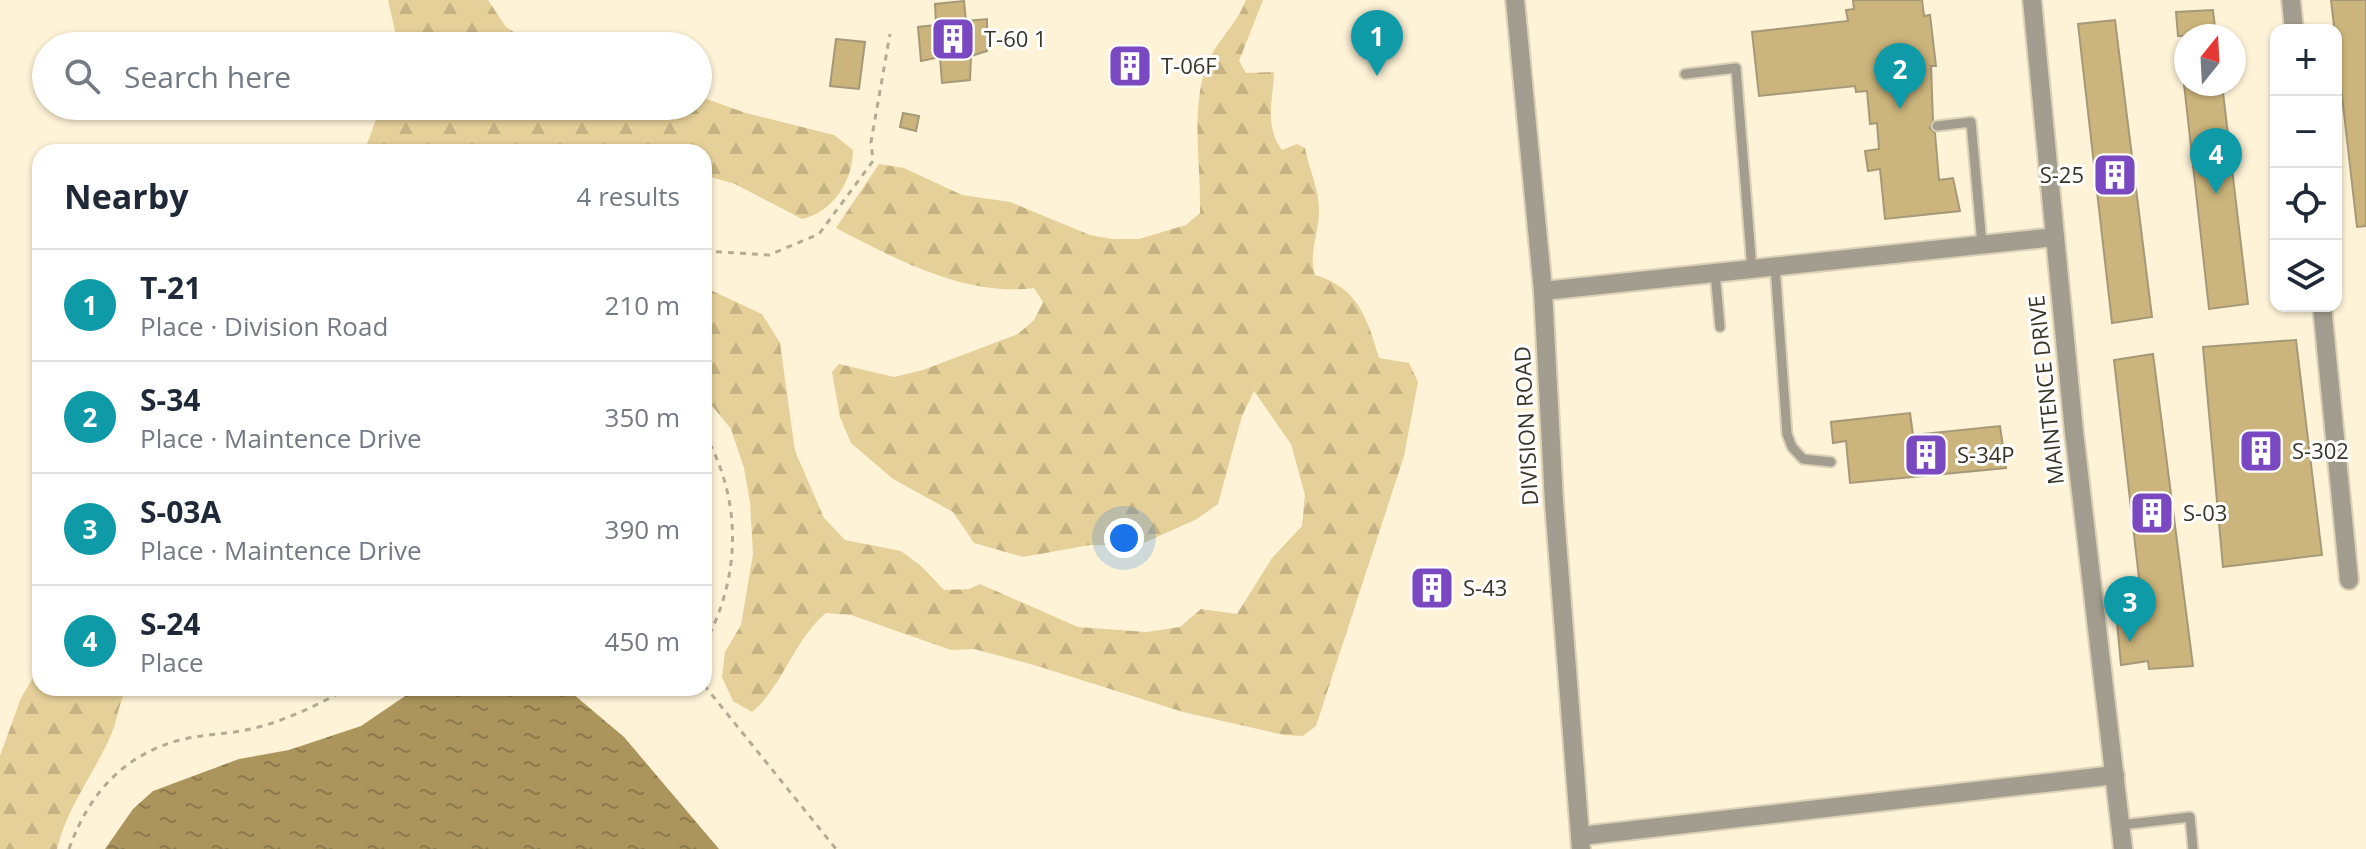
<!DOCTYPE html>
<html lang="en">
<head>
<meta charset="utf-8">
<style>
  :root { --surface:#fff; --page:#f2f2f3; --text:#1f2937; --muted:#747a83; --line:#e0e1e3; --accent:#d93025 }
  body { margin:0; font-family:"Open Sans",sans-serif; background:var(--page); color:var(--text) }
  .controls { position:absolute; right:24px; top:24px; display:grid; overflow:hidden; border-radius:16px; box-shadow:0 2px 6px #0004 }
  .controls button { width:72px; height:72px; display:grid; place-items:center; padding:0; border:0; border-bottom:2px solid var(--line); background:var(--surface); color:var(--text); font:40px sans-serif }
  .compass { position:absolute; left:2174px; top:24px; width:72px; height:72px; border-radius:50%; background:var(--surface); box-shadow:0 2px 6px #0004; rotate:18deg }
  .you { position:absolute; left:1124px; top:538px; width:28px; height:28px; margin:-20px; border:6px solid #fff; border-radius:50%; background:#1a73e8; box-shadow:0 0 0 12px #1a73e833 }
  .badge { display:grid; place-items:center; width:52px; height:52px; border-radius:50%; background:var(--accent); color:#fff; font-size:26px; font-weight:700 }
  .pin { position:absolute; translate:-50% -66px; filter:drop-shadow(0 2px 4px #0008) }
  .pin::after { content:''; position:absolute; top:42px; width:28px; height:24px; background:inherit; clip-path:polygon(0 0,100% 0,50% 100%) }
  .list { margin:0; padding:0; list-style:none }
  h2 { display:flex; justify-content:space-between; align-items:center; height:104px; margin:0; padding:0 32px; font-size:34px }
  h2 small { font-size:26px; font-weight:400; color:var(--muted) }
  .list li { display:grid; grid-template-columns:52px 1fr auto; gap:24px; align-items:center; box-sizing:border-box; height:112px; padding:0 32px; border-top:2px solid var(--line) }
  .list b { display:block; font-size:30px; white-space:nowrap }
  .list p { margin:0; font-size:26px; white-space:nowrap; color:var(--muted) }
  .list em { font-size:26px; font-style:normal; color:var(--muted) }
  .icon { flex:none; width:44px; height:44px; fill:none; stroke:currentColor; stroke-width:2; stroke-linecap:round; stroke-linejoin:round }
  .map { position:relative; flex:none; width:2366px; height:849px; overflow:hidden }
  .search { position:absolute; background:var(--surface); box-shadow:0 2px 6px #0004; left:32px; top:32px; width:680px; height:88px; display:flex; align-items:center; gap:20px; box-sizing:border-box; padding:0 28px; border-radius:44px; color:var(--muted); font-size:30px }
  .panel { position:absolute; background:var(--surface); box-shadow:0 2px 6px #0004; left:32px; top:144px; width:680px; height:552px; border-radius:24px }
  .map>svg:first-child { display:block }
  .forest { fill:url(#forest-firs) }
  .water { fill:url(#water-ripples) }
  .building { fill:#ccb57c; stroke:#a59978; stroke-width:2 }
  .lines { fill:none; stroke-linecap:round; stroke-linejoin:round }
  .lane-casing { stroke:#dbd1b7; stroke-width:13 }
  .street-casing { stroke:#dbd1b7; stroke-width:22 }
  .path { stroke:#b4ab95; stroke-width:3; stroke-dasharray:6 6; stroke-linecap:butt }
  .lane { stroke:#a29d8e; stroke-width:9 }
  .street { stroke:#a29d8e; stroke-width:18 }
  .labels { text-anchor:middle; stroke-width:6; stroke-linejoin:round; paint-order:stroke }
  .poi-label { font-size:22px; fill:#393427; stroke:#fff; text-anchor:start }
  .street-label { font-size:22px; fill:#393427; stroke:#fff }
</style>
</head>
<body>
<div class="map">
<svg width="2366" height="849" viewBox="0 0 2366 849">
  <defs>
    <pattern id="forest-firs" width="22" height="20" patternUnits="userSpaceOnUse" patternTransform="scale(2)"><rect width="22" height="20" fill="#e5d099"/><path d="M5 1l3.5 6h-7zM16 11l3.5 6h-7z" fill="#c5b384"/></pattern>
    <pattern id="water-ripples" width="26" height="14" patternUnits="userSpaceOnUse" patternTransform="scale(2)"><rect width="26" height="14" fill="#ab955c"/><path d="M2 4q2-2 4 0t4 0M15 11q2-2 4 0t4 0" fill="none" stroke="#8c7a4c"/></pattern>
  </defs>
  <rect width="100%" height="100%" fill="#fef3d7"/>
  <g class="forest">
    <path d="M388,0H488L506,27L535,46H393L395,31Z"/>
    <path d="M1246,0H1263L1239,61L1246,73L1274,72C1273,100 1264,126 1282,150L1297,144L1305,148C1309,170 1319,188 1319,211C1319,233 1308,255 1315,275C1358,288 1367,317 1379,358L1409,363L1418,382L1404,456L1316,726L1303,736L1284,735L1183,712L1034,665L974,649L951,650L851,615L826,613C793,641 783,686 752,712L733,701L722,677L725,652L741,625L753,554L750,502L744,468L731,429L704,396V287L762,314L780,343L795,451L824,518L845,540L901,551L921,566L944,590L969,589L980,584L1078,627L1147,632L1180,627L1201,609L1237,614L1272,558L1302,526L1305,495L1291,444L1254,391L1242,416L1218,504L1197,519L1137,546L1090,545L1023,557L974,543L953,512L893,479L851,443L840,417L832,372L839,364L894,377L923,370L1018,334L1034,320L1043,302L1034,288C966,297 895,259 836,228L879,164L904,168L962,195L1010,202L1090,235L1112,239H1139L1186,225L1200,213C1201,164 1191,116 1205,69C1213,44 1237,25 1246,0Z"/>
    <path d="M698,96L746,113L834,135L853,150C853,181 832,213 802,219L735,184L704,175V152H364L381,106H698Z"/>
    <path d="M40,666V688H127C118,704 118,719 111,735C94,774 67,807 57,849H0V756L21,698Z"/>
  </g>
  <path class="water" d="M417,688H566L624,737L719,849H105L133,809L153,791L239,759L289,750L361,726Z"/>
  <g class="building">
    <path d="M1853,0H1922L1924,16L1930,15L1936,66H1931L1933,120L1930,128L1935,133L1939,180L1953,178L1960,211L1885,219L1880,169L1868,171L1865,151L1879,149L1877,123L1870,124L1867,91L1856,92L1855,86L1759,96L1752,32L1848,21L1846,10L1854,9Z"/>
    <path d="M2331,0H2366V226L2357,227Z"/>
    <path d="M964,1L966,21L987,19V51L971,56L970,80L942,83L940,57L921,61L918,27L936,25L935,4Z"/>
    <path d="M2213,10L2216,36H2178L2176,12Z"/>
    <path d="M2115,20L2152,317L2112,323L2078,24Z"/>
    <path d="M836,39L865,42L859,89L830,86Z"/>
    <path d="M2184,84H2222L2248,304L2209,309Z"/>
    <path d="M903,113L919,116L916,131L900,127Z"/>
    <path d="M2296,340L2322,555L2223,567L2203,347Z"/>
    <path d="M2153,354L2193,666L2149,669L2148,661L2121,665L2117,622H2144L2114,360Z"/>
    <path d="M1910,413L1913,435L2000,426L2006,468L1850,483L1846,441L1833,443L1831,422Z"/>
  </g>
  <g class="lines">
    <g class="lane-casing">
      <g id="lane">
        <path d="M1685,74L1736,68L1752,269"/>
        <path d="M1937,126L1971,122L1982,244"/>
        <path d="M1775,266L1787,434L1792,447L1803,459L1831,462"/>
        <path d="M1715,273L1720,327"/>
        <path d="M2121,825L2190,817L2193,849"/>
      </g>
    </g>
    <g class="street-casing">
      <g id="street">
        <path d="M1515,0L1543,291L1554,502L1581,849"/>
        <path d="M2032,0L2074,432L2123,849"/>
        <path d="M2291,0L2294,30"/>
        <path d="M1543,291L2055,237"/>
        <path d="M2322,306L2349,580"/>
        <path d="M1581,836L2115,775"/>
      </g>
    </g>
    <g class="path">
      <path d="M704,251L769,255L819,234L873,161L871,142L890,34"/>
      <path d="M704,433C743,500 741,578 704,645"/>
      <path d="M704,685L836,849"/>
      <path d="M69,849C89,793 125,753 184,739C206,734 229,734 251,729C285,721 318,705 348,688"/>
    </g>
    <use href="#lane" class="lane"/>
    <use href="#street" class="street"/>
  </g>
  <defs>
    <g id="building-square" transform="scale(2.3)"><rect x="-9" y="-9" width="18" height="18" rx="4" fill="#7a48c0" stroke="#fff"/><path d="M-4-6H4V6H1V3H-1V6H-4ZM-2.5-4.3h1.7v1.8h-1.7ZM.8-4.3h1.7v1.8H.8ZM-2.5-1h1.7V.8h-1.7ZM.8-1h1.7V.8H.8Z" fill="#fff"/></g>
  </defs>
  <g fill-rule="evenodd">
    <use href="#building-square" x="953" y="39"/>
    <use href="#building-square" x="1130" y="66"/>
    <use href="#building-square" x="2115" y="175"/>
    <use href="#building-square" x="2261" y="451"/>
    <use href="#building-square" x="1926" y="455"/>
    <use href="#building-square" x="2152" y="513"/>
    <use href="#building-square" x="1432" y="588"/>
  </g>
  <g class="labels">
    <g class="poi-label">
      <text x="984" y="47">T-60 1</text>
      <text x="1161" y="74">T-06F</text>
      <text x="2084" y="183" text-anchor="end">S-25</text>
      <text x="2292" y="459">S-302</text>
      <text x="1957" y="463">S-34P</text>
      <text x="2183" y="521">S-03</text>
      <text x="1463" y="596">S-43</text>
    </g>
    <g class="street-label">
      <text transform="translate(2046 390) rotate(-96)" y="8">MAINTENCE DRIVE</text>
      <text transform="translate(1526 426) rotate(-93)" y="8">DIVISION ROAD</text>
    </g>
  </g>
</svg>
<div class="controls">
<button>+</button>
<button>−</button>
<button><svg class="icon" aria-label="locate" viewBox="0 0 24 24"><circle cx="12" cy="12" r="6"/><path d="M12 2v4M12 18v4M2 12h4M18 12h4"/></svg></button>
<button><svg class="icon" aria-label="layers" viewBox="0 0 24 24"><path d="M12 4l9 5-9 5-9-5zM3 14l9 5 9-5"/></svg></button>
</div>
<svg class="compass" viewBox="-18 -18 36 36"><path d="M0-13l5 13h-10z" fill="#e53935"/><path d="M0 13l5-13h-10z" fill="#747a83"/></svg>
<div class="you"></div>
<div class="pin badge" style="left:1377px;top:76px;background:#0f9aa8">1</div>
<div class="pin badge" style="left:1900px;top:109px;background:#0f9aa8">2</div>
<div class="pin badge" style="left:2130px;top:642px;background:#0f9aa8">3</div>
<div class="pin badge" style="left:2216px;top:194px;background:#0f9aa8">4</div>
<div class="search"><svg class="icon" aria-label="search" viewBox="0 0 24 24"><circle cx="10" cy="10" r="6"/><path d="M15 15l6 6"/></svg>Search here</div>
<section class="panel">
<h2>Nearby<small>4 results</small></h2>
<ul class="list">
<li><span class="badge" style="background:#0f9aa8">1</span><div><b>T-21</b><p>Place · Division Road</p></div><em>210 m</em></li>
<li><span class="badge" style="background:#0f9aa8">2</span><div><b>S-34</b><p>Place · Maintence Drive</p></div><em>350 m</em></li>
<li><span class="badge" style="background:#0f9aa8">3</span><div><b>S-03A</b><p>Place · Maintence Drive</p></div><em>390 m</em></li>
<li><span class="badge" style="background:#0f9aa8">4</span><div><b>S-24</b><p>Place</p></div><em>450 m</em></li>
</ul>
</section>
</div>
</body>
</html>
